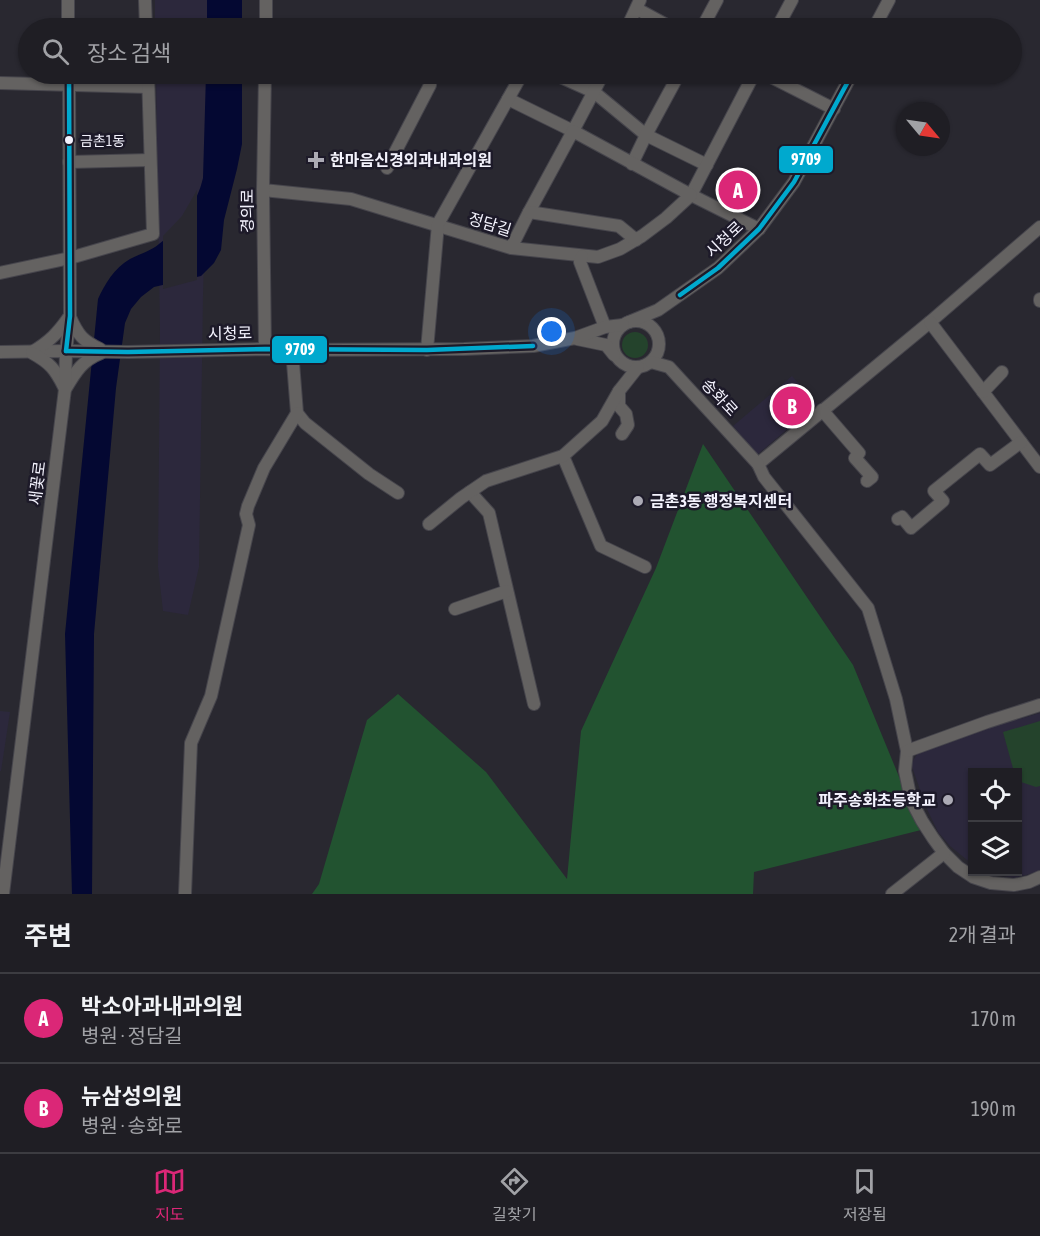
<!DOCTYPE html>
<html lang="ko">
<head>
<meta charset="utf-8">
<style>
  :root { --surface:#1f1e24; --page:#2c2b31; --text:#f1f3f6; --muted:#a1a2a6; --line:#3c3c41; --accent:#db2777 }
  body { margin:0; font-family:"Asap Condensed","Noto Sans KR",sans-serif; background:var(--page); color:var(--text) }
  .controls { position:absolute; right:18px; bottom:18px; display:grid; overflow:hidden; border-radius:0px; box-shadow:0 2px 4px #0004 }
  .controls button { width:54px; height:54px; display:grid; place-items:center; padding:0; border:0; border-bottom:2px solid var(--line); background:var(--surface); color:var(--text); font:30px sans-serif }
  .compass { position:absolute; left:896px; top:102px; width:54px; height:54px; border-radius:50%; background:var(--surface); box-shadow:0 2px 4px #0004; rotate:119deg }
  .you { position:absolute; left:552px; top:332px; width:21px; height:21px; margin:-15px; border:4px solid #fff; border-radius:50%; background:#1a73e8; box-shadow:0 0 0 9px #1a73e833 }
  .badge { display:grid; place-items:center; width:39px; height:39px; border-radius:50%; background:var(--accent); color:#fff; font-size:20px; font-weight:700 }
  .pin { position:absolute; translate:-50% -50%; border:3px solid #fff; box-shadow:0 2px 6px #0006 }
  .list { margin:0; padding:0; list-style:none }
  h2 { display:flex; justify-content:space-between; align-items:center; height:78px; margin:0; padding:0 24px; font-size:26px }
  h2 small { font-size:20px; font-weight:400; color:var(--muted) }
  .list li { display:grid; grid-template-columns:39px 1fr auto; gap:18px; align-items:center; box-sizing:border-box; height:90px; padding:0 24px; border-top:2px solid var(--line) }
  .list b { display:block; font-size:22px; white-space:nowrap }
  .list p { margin:0; font-size:20px; white-space:nowrap; color:var(--muted) }
  .list em { font-size:20px; font-style:normal; color:var(--muted) }
  .icon { flex:none; width:33px; height:33px; fill:none; stroke:currentColor; stroke-width:2; stroke-linecap:round; stroke-linejoin:round }
  .map { position:relative; flex:none; width:1040px; height:894px; overflow:hidden }
  .search { position:absolute; background:var(--surface); box-shadow:0 2px 4px #0004; left:18px; right:18px; top:18px; height:66px; display:flex; align-items:center; gap:15px; box-sizing:border-box; padding:0 21px; border-radius:33px; color:var(--muted); font-size:22px }
  .sheet { height:258px; background:var(--surface) }
  nav { display:flex; justify-content:space-around; align-items:center; box-sizing:border-box; height:84px; border-top:2px solid var(--line); background:var(--surface); font-size:16px; color:var(--muted) }
  nav a { display:grid; justify-items:center; gap:3px }
  nav .on { color:var(--accent) }
  .map>svg:first-child { display:block }
  .built { fill:#2c283c }
  .green { fill:#24432c }
  .forest { fill:#225330 }
  .water { fill:#040832 }
  .pier { fill:#292830 }
  .lines { fill:none; stroke-linecap:round; stroke-linejoin:round }
  .minor-casing { stroke:#46454c; stroke-width:14 }
  .minor { stroke:#646261; stroke-width:12 }
  .bus-1-casing { stroke:#1d1a29; stroke-width:9 }
  .bus-1 { stroke:#00a9ce; stroke-width:4.5 }
  .bus-dot { fill:#f3f2fd; stroke:#1d1a29; stroke-width:2 }
  .poi-dot { fill:#acabb5; stroke:#1d1a29; stroke-width:2 }
  .labels { text-anchor:middle; stroke-width:5; stroke-linejoin:round; paint-order:stroke }
  .bus-label { font-size:14px; fill:#f3f2fd; stroke:#1d1a29; text-anchor:start }
  .poi-label { font-size:16px; font-weight:bold; fill:#f3f2fd; stroke:#1d1a29; text-anchor:start }
  .street-label { font-size:16px; fill:#f3f2fd; stroke:#1d1a29 }
  .line-badge { stroke:#1d1a29; stroke-width:2 }
  .badge-label { font-size:16px; text-anchor:middle; font-weight:bold; fill:#fff }
</style>
</head>
<body>
<div class="map">
<svg width="1040" height="894" viewBox="0 0 1040 894">
  <rect width="100%" height="100%" fill="#292830"/>
  <g class="built">
    <path d="M155,0H212L211,28H155Z"/>
    <path d="M156,74H209L203,296L199,567L188,615L163,611L158,567L160,329Z"/>
    <path d="M792,376L817,404L757,455L733,426Z"/>
    <path d="M0,711L10,712L1,771H0Z"/>
    <path d="M1040,713V871L1015,878L998,875L988,872H1018V772H972V864L950,846L938,832L926,807L911,764L919,751L1002,724Z"/>
  </g>
  <g class="green">
    <circle cx="635" cy="345" r="13"/>
    <path d="M1040,721V786L1036,787L1018,781V772H1014L1003,732Z"/>
  </g>
  <path class="forest" d="M703,444L853,665L921,830L754,872L753,894H312L319,884L367,720L398,694L486,772L567,879L581,731L656,568Z"/>
  <g class="water">
    <rect x="207" y="0" width="35" height="28"/>
    <path d="M206,74H242V144L237,169L224,220L221,250L214,263L201,276L154,287L141,297L131,309L125,323L116,388L94,634L92,894H72L65,634L98,299C105,284 114,268 130,259C139,254 151,251 159,244C180,228 197,204 203,178Z"/>
  </g>
  <path class="pier" d="M197,190V280L163,289V236L182,216Z"/>
  <g class="lines">
    <g class="minor-casing">
      <g id="minor">
        <path d="M68,0V28"/>
        <path d="M145,0L146,28"/>
        <path d="M637,9L672,28"/>
        <path d="M266,25L359,27L363,28"/>
        <path d="M266,28V0"/>
        <path d="M627,28L640,0"/>
        <path d="M702,28L717,0"/>
        <path d="M777,28L792,0"/>
        <path d="M874,28L889,0"/>
        <path d="M554,74L594,92L646,135L707,165"/>
        <path d="M754,74L691,195L759,229"/>
        <path d="M765,74L834,109"/>
        <path d="M0,83L148,87"/>
        <path d="M508,99L573,131L603,74"/>
        <path d="M69,162L150,160"/>
        <path d="M632,164L646,135L679,74"/>
        <path d="M387,168L430,85L431,74"/>
        <path d="M263,190L351,199L511,248L598,257L620,249L642,236L666,218L691,195L573,131L529,212L511,248"/>
        <path d="M529,212L619,226L636,240"/>
        <path d="M1040,227L930,322L758,464L764,477L868,608L896,699L907,751L905,771L911,800L922,821L933,838L944,853L958,867L973,877L991,883L1014,885L1029,882L1040,877"/>
        <path d="M582,256L580,262L605,327"/>
        <path d="M0,273L70,258L153,234L148,74"/>
        <path d="M1040,299V301"/>
        <path d="M70,317C78,335 83,341 100,349"/>
        <circle cx="636" cy="344" r="23"/>
        <path d="M629,322L658,310L718,268L759,229L794,182L852,74"/>
        <path d="M930,322L1040,467"/>
        <path d="M577,339L606,345L614,355"/>
        <path d="M265,349L263,190L265,74"/>
        <path d="M292,350L297,413L305,423L369,474L398,493"/>
        <path d="M427,350L438,224L522,74"/>
        <path d="M0,352L66,351L128,352L265,349L292,350L464,349L533,346L575,338L605,327L623,325"/>
        <path d="M32,352C49,342 58,333 69,317"/>
        <path d="M32,353C50,363 55,369 64,387"/>
        <path d="M651,362L669,367L758,464"/>
        <path d="M66,388C76,371 83,360 101,353"/>
        <path d="M983,392L1002,372"/>
        <path d="M822,410L859,453L855,458L872,477L867,481"/>
        <path d="M622,434L628,425L626,414L619,406V391L638,367"/>
        <path d="M563,456L601,546L645,567"/>
        <path d="M470,492L489,513L534,704"/>
        <path d="M898,519L902,517L911,528L943,501L934,491L980,454L990,465L1021,442"/>
        <path d="M429,524L461,498L486,481L563,456L602,421L619,391"/>
        <path d="M455,609L507,591"/>
        <path d="M907,751L987,722L1040,705"/>
        <path d="M3,894L65,389L66,351L70,316L69,74"/>
        <path d="M185,894L191,743L211,696L249,525L246,514L248,506L264,468L297,413"/>
        <path d="M892,894L944,853"/>
      </g>
    </g>
    <use href="#minor" class="minor"/>
    <g class="bus-1-casing">
      <g id="bus-1">
        <path d="M680,295L718,268L759,229L794,182L852,74"/>
        <path d="M66,351L128,352L265,349L427,350L533,346"/>
        <path d="M66,351L70,316L69,74"/>
      </g>
    </g>
    <use href="#bus-1" class="bus-1"/>
  </g>
  <circle class="bus-dot" cx="69" cy="140" r="5"/>
  <g class="poi-dot">
    <path d="M313 151h6v6h6v6h-6v6h-6v-6h-6v-6h6z"/>
    <circle cx="638" cy="501" r="6"/>
    <circle cx="948" cy="800" r="6"/>
  </g>
  <g class="labels">
    <g class="bus-label">
      <text x="80" y="146">금촌1동</text>
    </g>
    <g class="poi-label">
      <text x="330" y="166">한마음신경외과내과의원</text>
      <text x="650" y="507">금촌3동 행정복지센터</text>
      <text x="936" y="806" text-anchor="end">파주송화초등학교</text>
    </g>
    <g class="street-label">
      <text transform="translate(247 211) rotate(-90)" y="6">경의로</text>
      <text transform="translate(490 224) rotate(17)" y="6">정담길</text>
      <text transform="translate(724 239) rotate(-43)" y="6">시청로</text>
      <text transform="translate(230 333) rotate(-1)" y="6">시청로</text>
      <text transform="translate(720 397) rotate(47)" y="6">송화로</text>
      <text transform="translate(37 483) rotate(-83)" y="6">새꽃로</text>
    </g>
  </g>
  <g class="line-badge">
    <rect x="778" y="145" width="56" height="29" rx="6" fill="#00a9ce"/>
    <rect x="271" y="335" width="57" height="29" rx="6" fill="#00a9ce"/>
  </g>
  <g class="badge-label">
    <text x="806" y="165">9709</text>
    <text x="300" y="355">9709</text>
  </g>
</svg>
<div class="controls">
<button><svg class="icon" aria-label="locate" viewBox="0 0 24 24"><circle cx="12" cy="12" r="6"/><path d="M12 2v4M12 18v4M2 12h4M18 12h4"/></svg></button>
<button><svg class="icon" aria-label="layers" viewBox="0 0 24 24"><path d="M12 4l9 5-9 5-9-5zM3 14l9 5 9-5"/></svg></button>
</div>
<svg class="compass" viewBox="-18 -18 36 36"><path d="M0-13l5 13h-10z" fill="#e53935"/><path d="M0 13l5-13h-10z" fill="#a1a2a6"/></svg>
<div class="you"></div>
<div class="pin badge" style="left:738px;top:190px">A</div>
<div class="pin badge" style="left:792px;top:406px">B</div>
<div class="search"><svg class="icon" aria-label="search" viewBox="0 0 24 24"><circle cx="10" cy="10" r="6"/><path d="M15 15l6 6"/></svg>장소 검색</div>
</div>
<section class="sheet">
<h2>주변<small>2개 결과</small></h2>
<ul class="list">
<li><span class="badge">A</span><div><b>박소아과내과의원</b><p>병원 · 정담길</p></div><em>170 m</em></li>
<li><span class="badge">B</span><div><b>뉴삼성의원</b><p>병원 · 송화로</p></div><em>190 m</em></li>
</ul>
</section>
<nav>
<a class="on"><svg class="icon" aria-label="map" viewBox="0 0 24 24"><path d="M3 6l6-2 6 2 6-2v14l-6 2-6-2-6 2zM9 4v14M15 6v14"/></svg>지도</a>
<a><svg class="icon" aria-label="directions" viewBox="0 0 24 24"><path d="M12 3l9 9-9 9-9-9zM9 14v-3h6M13 9l2 2-2 2"/></svg>길찾기</a>
<a><svg class="icon" aria-label="saved" viewBox="0 0 24 24"><path d="M7 4h10v16l-5-4-5 4z"/></svg>저장됨</a>
</nav>
</body>
</html>
